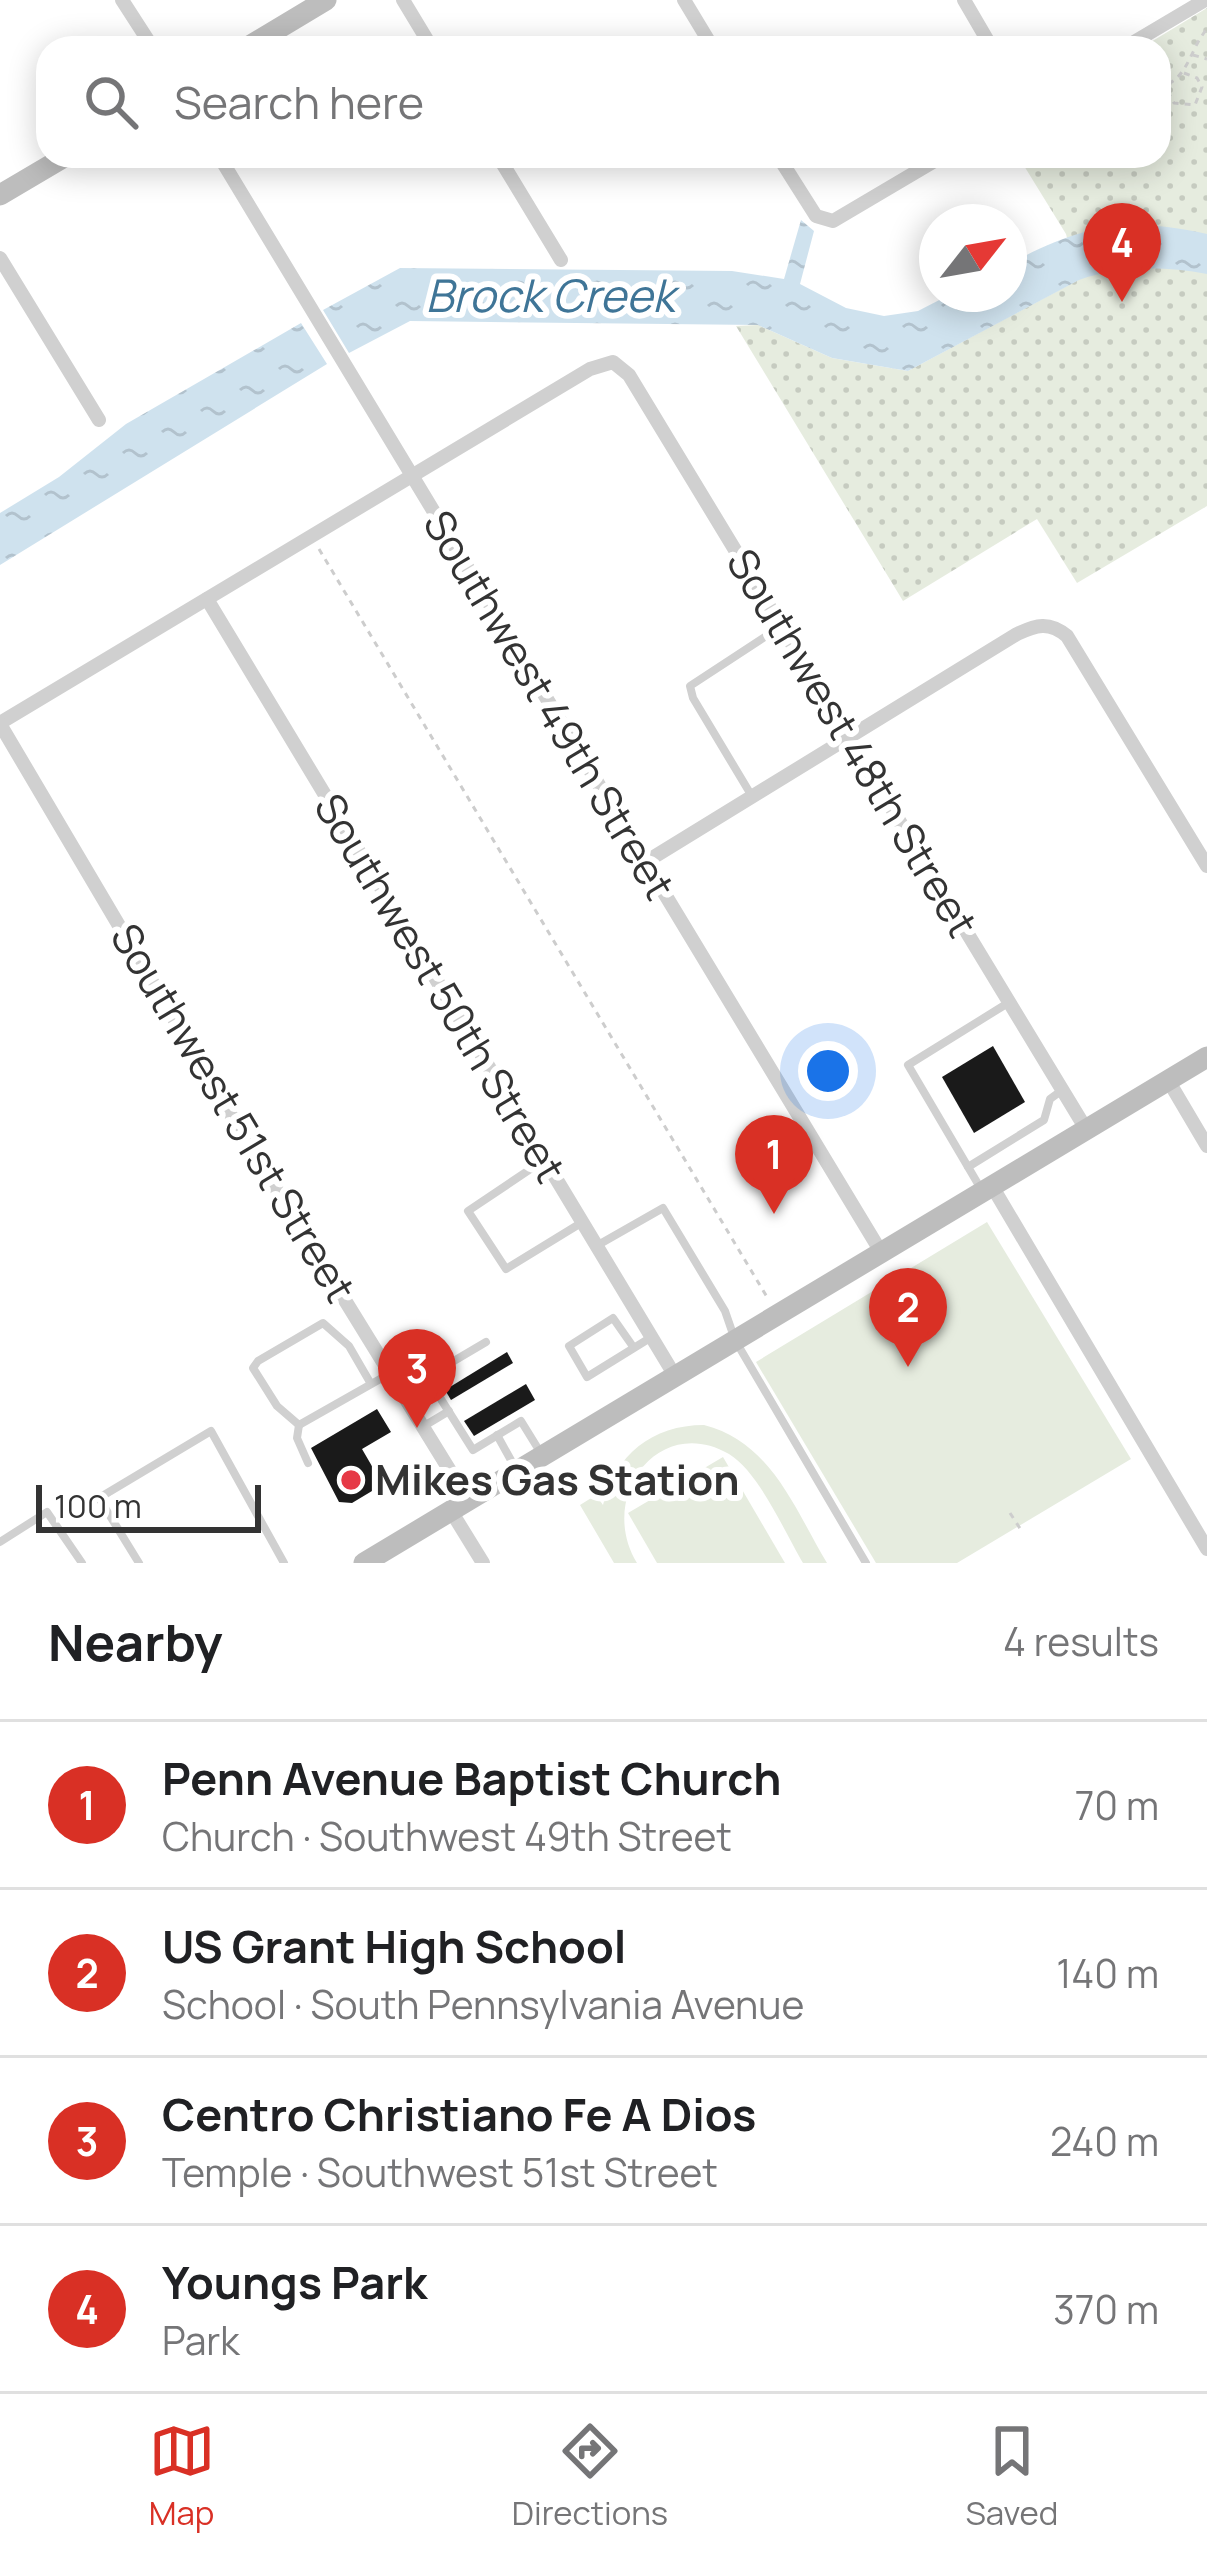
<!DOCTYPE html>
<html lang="en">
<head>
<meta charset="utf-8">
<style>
  :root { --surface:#fff; --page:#f2f2f2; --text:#202124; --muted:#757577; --line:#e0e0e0; --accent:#d93025 }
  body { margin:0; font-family:Manrope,sans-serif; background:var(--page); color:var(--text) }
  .compass { position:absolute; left:919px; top:204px; width:108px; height:108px; border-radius:50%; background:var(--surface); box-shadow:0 6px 30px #0003; rotate:59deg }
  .scale { position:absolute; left:36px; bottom:30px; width:225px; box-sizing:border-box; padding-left:12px; border:6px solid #333; border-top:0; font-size:33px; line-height:42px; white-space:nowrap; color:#333; -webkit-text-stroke:9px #fff; paint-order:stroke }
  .you { position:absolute; left:828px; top:1071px; width:42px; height:42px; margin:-30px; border:9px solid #fff; border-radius:50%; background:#1a73e8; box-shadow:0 0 0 18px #1a73e833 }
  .badge { display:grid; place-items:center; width:78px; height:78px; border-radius:50%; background:var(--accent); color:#fff; font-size:39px; font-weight:700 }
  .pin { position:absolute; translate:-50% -99px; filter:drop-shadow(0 3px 6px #0008) }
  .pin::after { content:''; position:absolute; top:63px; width:42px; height:36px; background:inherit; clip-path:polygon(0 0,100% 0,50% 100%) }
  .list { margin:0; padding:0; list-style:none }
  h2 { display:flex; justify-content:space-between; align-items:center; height:156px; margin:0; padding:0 48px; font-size:51px }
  h2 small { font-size:39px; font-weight:400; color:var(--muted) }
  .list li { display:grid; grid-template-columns:78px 1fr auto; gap:36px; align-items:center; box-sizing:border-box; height:168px; padding:0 48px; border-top:3px solid var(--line) }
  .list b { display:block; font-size:45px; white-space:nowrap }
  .list p { margin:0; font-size:39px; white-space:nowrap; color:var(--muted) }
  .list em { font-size:39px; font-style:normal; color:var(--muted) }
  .icon { flex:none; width:66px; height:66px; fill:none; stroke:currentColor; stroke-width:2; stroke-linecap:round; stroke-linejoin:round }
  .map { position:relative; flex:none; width:1207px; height:1563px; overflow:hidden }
  .search { position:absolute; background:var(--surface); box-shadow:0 6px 30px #0003; left:36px; right:36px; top:36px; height:132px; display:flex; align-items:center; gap:30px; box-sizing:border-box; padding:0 42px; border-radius:36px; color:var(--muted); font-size:45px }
  .sheet { height:828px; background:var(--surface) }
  nav { display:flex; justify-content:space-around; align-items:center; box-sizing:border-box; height:168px; border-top:3px solid var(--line); background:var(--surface); font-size:33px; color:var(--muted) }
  nav a { display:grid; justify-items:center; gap:6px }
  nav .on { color:var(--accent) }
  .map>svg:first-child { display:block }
  .grass { fill:#e6ecdf }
  .park { fill:url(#park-dots) }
  .water { fill:url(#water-ripples) }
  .building { fill:#1a1a1a }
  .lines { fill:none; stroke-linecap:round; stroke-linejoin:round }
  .path { stroke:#cdcdcd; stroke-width:3; stroke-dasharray:6 6; stroke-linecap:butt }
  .lane { stroke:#d0d0d0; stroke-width:8 }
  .street { stroke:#d0d0d0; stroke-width:14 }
  .secondary { stroke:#bdbdbd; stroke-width:21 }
  .poi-dot { fill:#e63946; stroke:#fff; stroke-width:4.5 }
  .labels { text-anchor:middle; stroke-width:12; stroke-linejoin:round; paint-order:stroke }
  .street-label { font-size:42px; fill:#333; stroke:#fff }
  .poi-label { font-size:42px; font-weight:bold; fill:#333; stroke:#fff; text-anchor:start }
  .water-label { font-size:45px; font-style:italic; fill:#3f7597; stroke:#fff }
</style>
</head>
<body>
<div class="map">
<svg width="1207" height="1563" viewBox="0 0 1207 1563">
  <defs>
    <pattern id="park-dots" width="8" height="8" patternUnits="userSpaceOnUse" patternTransform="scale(3)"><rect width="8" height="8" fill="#e6ecdf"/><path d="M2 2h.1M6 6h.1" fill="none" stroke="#c6cbc0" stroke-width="1.8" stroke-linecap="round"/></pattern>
    <pattern id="water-ripples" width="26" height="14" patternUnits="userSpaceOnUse" patternTransform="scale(3)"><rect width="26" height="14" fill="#cfe2ee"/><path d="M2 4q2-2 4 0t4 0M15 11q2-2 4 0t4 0" fill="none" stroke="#b2c2cd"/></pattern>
  </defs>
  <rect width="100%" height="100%" fill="#fff"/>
  <g class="grass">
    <path d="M987,1222L1131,1459L957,1563H876L756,1362Z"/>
    <path d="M704,1425C771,1442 794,1508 827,1563H803C785,1533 759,1472 729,1454C658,1413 597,1498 637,1563H614L580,1505L596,1495L603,1505C615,1455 652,1425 704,1425Z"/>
    <path d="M723,1457L785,1563H657L628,1513Z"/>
  </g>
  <path class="park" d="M1207,8V506L1077,583L1037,519L903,601L736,326L758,325L832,358L908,371L1078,280L1066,234L1018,156H1159V48H1141Z"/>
  <g class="water">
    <path d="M801,220L814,231L800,284L846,308L884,316L918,311L951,294H1009V264C1084,225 1123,216 1207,234V274C1164,266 1120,265 1079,280L908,371L832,358L758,325L410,321L349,353L323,310L400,268L732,271L784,279Z"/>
    <path d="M301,323L327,364L0,565V513L59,477L126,424Z"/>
  </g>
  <g class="building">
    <path d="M993,1046L1025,1102L974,1133L942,1077Z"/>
    <path d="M507,1352L513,1363L451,1400L445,1390Z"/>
    <path d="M526,1384L535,1400L474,1436L464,1421Z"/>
    <path d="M377,1409L391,1432L362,1449L380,1480L372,1491L352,1503L339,1502L311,1448Z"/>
  </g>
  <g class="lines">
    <g class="path">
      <path d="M1193,55L1207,59"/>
      <path d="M1184,73L1197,78L1202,87L1195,105L1174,103L1169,94L1170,83C1189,72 1192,46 1207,29"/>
      <path d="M1121,217L1126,274"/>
      <path d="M319,549L767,1297"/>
      <path d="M1010,1513L1023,1533"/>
    </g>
    <g class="lane">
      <path d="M753,798L693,698L690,686L780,627"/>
      <path d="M544,1160L468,1211L506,1269L581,1223"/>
      <path d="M968,1167L1044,1120L1050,1099L1061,1091"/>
      <path d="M981,1189L908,1065L1008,1003"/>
      <path d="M598,1245L663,1208L725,1311L735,1340L866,1563"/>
      <path d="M634,1348L613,1318L569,1346L587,1377L650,1338"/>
      <path d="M427,1377L473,1450L521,1421L542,1455"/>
      <path d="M371,1384L349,1346L323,1323L258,1361L253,1368L277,1406L299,1425L389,1374"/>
      <path d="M403,1391L486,1342"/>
      <path d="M299,1425L297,1438L308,1463"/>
      <path d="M424,1426L449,1411"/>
      <path d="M497,1435L517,1471"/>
      <path d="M0,1542L47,1512L82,1563"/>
      <path d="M139,1563L99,1498L211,1431L284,1563"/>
    </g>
    <g class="street">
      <path d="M122,0L153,48"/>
      <path d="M403,0L432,48"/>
      <path d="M684,0L713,48"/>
      <path d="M964,0L992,48"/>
      <path d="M1124,48L1205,0"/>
      <path d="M219,156L881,1252"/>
      <path d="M498,156L561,260"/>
      <path d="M778,156L816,216L833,221L943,156"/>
      <path d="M0,258L99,420"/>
      <path d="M207,599L675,1376"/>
      <path d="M0,723L590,369L613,362L629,375L1086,1129"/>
      <path d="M0,724L229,1112L468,1500"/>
      <path d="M644,863L1017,634C1036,625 1049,621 1067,636L1207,866"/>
      <path d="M1168,1080L1207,1146"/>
      <path d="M992,1186L1207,1549"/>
      <path d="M451,1511L483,1563"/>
    </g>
    <g class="secondary">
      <path d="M246,48L326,0"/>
      <path d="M0,195L66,156"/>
      <path d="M364,1563L1207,1057"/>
    </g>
  </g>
  <circle class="poi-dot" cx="351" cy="1480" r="12"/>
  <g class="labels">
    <g class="street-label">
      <text transform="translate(549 705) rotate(59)" y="15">Southwest 49th Street</text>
      <text transform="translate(852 743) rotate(59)" y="15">Southwest 48th Street</text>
      <text transform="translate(440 988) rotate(59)" y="15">Southwest 50th Street</text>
      <text transform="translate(233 1113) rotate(59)" y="15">Southwest 51st Street</text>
    </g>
    <g class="poi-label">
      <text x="375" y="1495">Mikes Gas Station</text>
    </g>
    <g class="water-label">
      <text x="550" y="312">Brock Creek</text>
    </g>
  </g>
</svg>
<svg class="compass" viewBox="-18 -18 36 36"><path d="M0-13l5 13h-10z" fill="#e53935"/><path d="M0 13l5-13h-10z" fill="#757577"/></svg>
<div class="scale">100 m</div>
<div class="you"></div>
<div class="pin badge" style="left:774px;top:1214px">1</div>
<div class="pin badge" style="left:908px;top:1367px">2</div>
<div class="pin badge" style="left:417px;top:1428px">3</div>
<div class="pin badge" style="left:1122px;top:302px">4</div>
<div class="search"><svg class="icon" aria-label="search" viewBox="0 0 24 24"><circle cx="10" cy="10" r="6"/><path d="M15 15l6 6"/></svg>Search here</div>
</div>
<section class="sheet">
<h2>Nearby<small>4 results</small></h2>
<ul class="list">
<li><span class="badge">1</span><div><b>Penn Avenue Baptist Church</b><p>Church · Southwest 49th Street</p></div><em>70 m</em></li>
<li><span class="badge">2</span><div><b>US Grant High School</b><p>School · South Pennsylvania Avenue</p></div><em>140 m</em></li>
<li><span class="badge">3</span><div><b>Centro Christiano Fe A Dios</b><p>Temple · Southwest 51st Street</p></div><em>240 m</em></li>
<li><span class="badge">4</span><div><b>Youngs Park</b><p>Park</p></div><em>370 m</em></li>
</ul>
</section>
<nav>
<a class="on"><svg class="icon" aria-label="map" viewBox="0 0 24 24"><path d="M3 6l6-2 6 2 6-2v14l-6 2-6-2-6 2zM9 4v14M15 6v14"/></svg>Map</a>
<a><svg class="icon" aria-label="directions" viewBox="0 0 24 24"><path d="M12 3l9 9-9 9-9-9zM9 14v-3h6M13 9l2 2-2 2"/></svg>Directions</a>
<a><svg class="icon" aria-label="saved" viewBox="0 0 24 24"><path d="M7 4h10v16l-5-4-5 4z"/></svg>Saved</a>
</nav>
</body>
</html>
